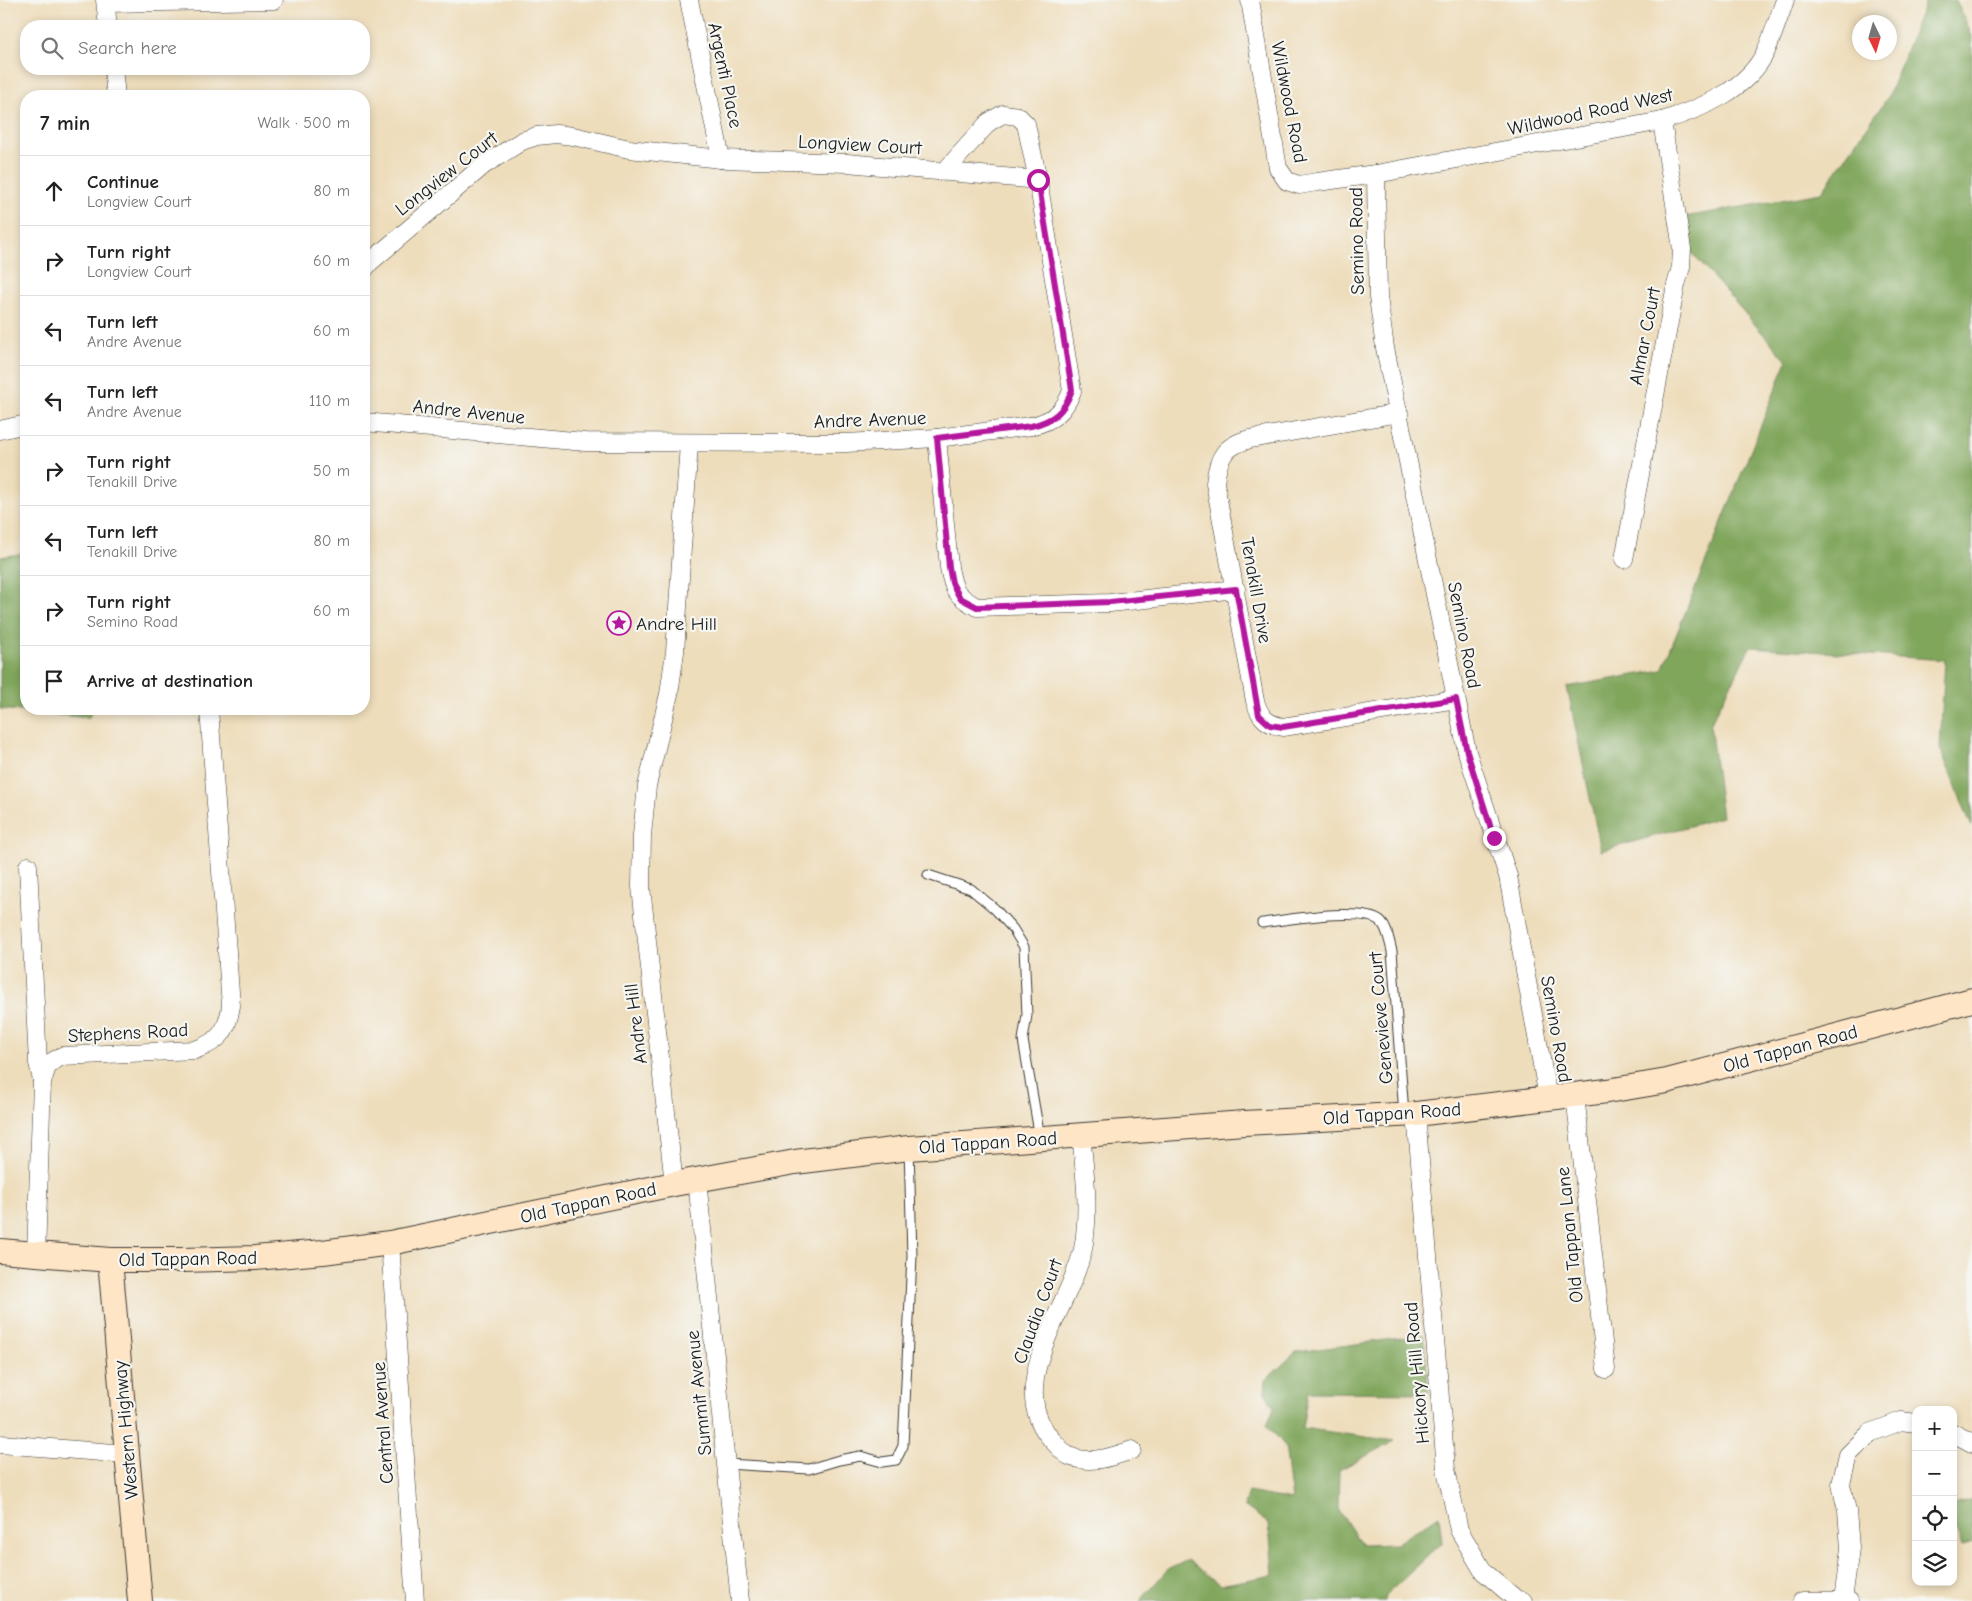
<!DOCTYPE html>
<html lang="en">
<head>
<meta charset="utf-8">
<style>
  :root { --surface:#fff; --page:#f6f6f6; --text:#222; --muted:#767676; --line:#e0e0e0 }
  body { margin:0; font-family:"Comic Neue",sans-serif; background:var(--page); color:var(--text) }
  .controls { position:absolute; right:15px; bottom:15px; display:grid; overflow:hidden; border-radius:10px; box-shadow:0 2px 8px #0003 }
  .controls button { width:45px; height:45px; display:grid; place-items:center; padding:0; border:0; border-bottom:1px solid var(--line); background:var(--surface); color:var(--text); font:25px sans-serif }
  .compass { position:absolute; left:1852px; top:15px; width:45px; height:45px; border-radius:50%; background:var(--surface); box-shadow:0 2px 8px #0003; rotate:175deg }
  .stop { position:absolute; width:15px; height:15px; margin:-11px; border:4px solid #b5179e; border-radius:50%; background:#fff }
  .stop.end { background:#b5179e; border-color:#fff; box-shadow:0 1px 5px #0008 }
  .list { margin:0; padding:0; list-style:none }
  h2 { display:flex; justify-content:space-between; align-items:center; height:65px; margin:0; padding:0 20px; font-size:21px }
  h2 small { font-size:16px; font-weight:400; color:var(--muted) }
  .list li { display:grid; grid-template-columns:32px 1fr auto; gap:15px; align-items:center; box-sizing:border-box; height:70px; padding:0 20px; border-top:1px solid var(--line) }
  .list b { display:block; font-size:19px; white-space:nowrap }
  .list p { margin:0; font-size:16px; white-space:nowrap; color:var(--muted) }
  .list em { font-size:16px; font-style:normal; color:var(--muted) }
  .icon { flex:none; width:28px; height:28px; fill:none; stroke:currentColor; stroke-width:2; stroke-linecap:round; stroke-linejoin:round }
  .map { position:relative; flex:none; width:1972px; height:1601px; overflow:hidden }
  .search { position:absolute; background:var(--surface); box-shadow:0 2px 8px #0003; left:20px; top:20px; width:350px; height:55px; display:flex; align-items:center; gap:12px; box-sizing:border-box; padding:0 18px; border-radius:20px; color:var(--muted); font-size:19px }
  .panel { position:absolute; background:var(--surface); box-shadow:0 2px 8px #0003; left:20px; top:90px; width:350px; height:625px; border-radius:20px }
  .map>svg:first-child { display:block }
  .forest { fill:#80a65b; stroke:#4e613c }
  .lines { fill:none; stroke-linecap:round; stroke-linejoin:round }
  .lane-casing { stroke:#3c3934; stroke-width:11 }
  .street-casing { stroke:#3c3934; stroke-width:19 }
  .secondary-casing { stroke:#3c3934; stroke-width:26 }
  .lane { stroke:#fff; stroke-width:9 }
  .street { stroke:#fff; stroke-width:18 }
  .secondary { stroke:#fee5c5; stroke-width:24 }
  .route { stroke:#b5179e; stroke-width:6 }
  .labels { text-anchor:middle; stroke-width:4.5; stroke-linejoin:round; paint-order:stroke }
  .street-label { font-size:19px; fill:#1c1c1c; stroke:#f6f6f2 }
  .poi-label { font-size:19px; fill:#1c1c1c; stroke:#f6f6f2; text-anchor:start }
</style>
</head>
<body>
<div class="map">
<svg width="1972" height="1601" viewBox="0 0 1972 1601">
  <rect width="100%" height="100%" fill="#f6f6f2"/>
  <filter id="ink" filterUnits="userSpaceOnUse"><feTurbulence type="fractalNoise" baseFrequency=".02" numOctaves="2"/><feDisplacementMap in="SourceGraphic" scale="10" xChannelSelector="R" yChannelSelector="G"/><feConvolveMatrix kernelMatrix="1 2 1 2 8 2 1 2 1" color-interpolation-filters="sRGB"/></filter>
  <filter id="wash" filterUnits="userSpaceOnUse"><feTurbulence type="fractalNoise" baseFrequency=".0096" numOctaves="4" result="noise"/><feDisplacementMap in="SourceGraphic" scale="20" xChannelSelector="R" yChannelSelector="G"/><feGaussianBlur stdDeviation="1.12" result="paint"/><feColorMatrix in="noise" values="0 0 0 0 0 0 0 0 0 0 0 0 0 0 0 0 0 1.4 0 .05"/><feComposite in="paint" operator="in"/></filter>
  <g filter="url(#wash)">
    <rect width="100%" height="100%" fill="#edb"/>
    <g class="forest">
      <path d="M1926,0H1956L1972,36V827L1940,748L1945,660L1750,647L1710,725L1722,817L1601,851L1567,687L1662,670L1787,361L1682,242L1679,218L1821,193L1888,97Z"/>
      <path d="M26,553V709H92L89,718L0,709V557Z"/>
      <path d="M1423,1335L1429,1393L1308,1392L1302,1428L1395,1441L1339,1470L1338,1509L1362,1545L1396,1544L1439,1515L1442,1543L1385,1596L1384,1601H1140L1167,1570L1188,1560L1220,1585L1273,1575L1269,1524L1244,1506L1248,1492L1292,1500L1285,1446L1267,1425L1274,1407L1265,1393L1266,1380L1296,1352Z"/>
      <path d="M1972,1499V1542L1962,1546L1953,1522V1504Z"/>
    </g>
  </g>
  <g filter="url(#ink)">
    <g class="lines">
      <g class="lane-casing">
        <g id="lane">
          <path d="M928,875L971,889L995,909L1013,929L1024,947L1027,1015L1023,1040L1040,1138"/>
          <path d="M1262,923C1286,920 1365,906 1381,922C1388,929 1389,941 1392,951L1404,1114"/>
          <path d="M727,1464L809,1469L839,1460L860,1456L882,1462L896,1460L903,1446L912,1256L909,1148"/>
        </g>
      </g>
      <g class="street-casing">
        <g id="street">
          <path d="M105,0L108,26"/>
          <path d="M689,0L721,159"/>
          <path d="M1250,0L1278,168L1287,181L1299,185L1317,182L1376,174L1662,121C1700,109 1748,90 1766,51C1773,35 1779,17 1785,0"/>
          <path d="M106,3L274,0"/>
          <path d="M113,69L116,96"/>
          <path d="M1376,174L1378,297L1385,348L1467,752L1508,876L1548,1098"/>
          <path d="M364,270L369,263L484,165L522,141L537,136L556,134L573,136L629,149L721,159L847,163L1038,180"/>
          <path d="M1399,413L1250,439C1224,446 1218,457 1215,483L1255,701C1260,717 1266,724 1283,727L1456,699"/>
          <path d="M364,422L585,442L846,443L937,438L1031,426C1053,421 1064,412 1072,391L1038,180L1026,124L1018,116L1003,114L989,122L946,170"/>
          <path d="M0,430L26,424"/>
          <path d="M937,438L949,567C953,590 956,596 977,607L1110,603L1236,589"/>
          <path d="M1624,559L1676,285L1681,267L1682,249L1662,121"/>
          <path d="M28,866L38,1063L42,1080"/>
          <path d="M1575,1095L1606,1369"/>
          <path d="M1416,1114L1446,1469L1459,1530L1483,1571L1517,1600L1523,1601"/>
          <path d="M1081,1135C1085,1174 1090,1211 1083,1249C1070,1308 999,1388 1055,1443C1059,1447 1064,1454 1069,1456C1090,1465 1111,1457 1132,1450"/>
          <path d="M697,1180L740,1601"/>
          <path d="M674,1184L641,887L642,835L647,786L669,694L675,652L689,443"/>
          <path d="M390,1243L415,1601"/>
          <path d="M36,1255L42,1082L48,1064L62,1056L195,1050C220,1041 227,1032 231,1006L209,709"/>
          <path d="M1953,1433L1972,1443"/>
          <path d="M0,1444L127,1454"/>
          <path d="M1843,1600L1850,1548L1847,1511L1841,1484L1848,1455L1870,1433L1901,1421L1916,1423"/>
          <path d="M1802,1601H1849"/>
        </g>
      </g>
      <g class="secondary-casing">
        <g id="secondary">
          <path d="M0,1251L110,1260H183L255,1258L323,1252L390,1243L674,1184L795,1162L909,1148L1244,1123L1416,1114L1607,1091L1667,1081L1972,1000"/>
          <path d="M110,1260L140,1601"/>
        </g>
      </g>
      <use href="#lane" class="lane"/>
      <use href="#street" class="street"/>
      <use href="#secondary" class="secondary"/>
    </g>
  </g>
  <g class="lines" filter="url(#ink)">
    <path class="route" d="M1038,180L1072,390C1064,412 1053,421 1031,426L937,438L949,567L952,583L960,598L977,607L1110,602L1236,589L1259,715L1270,725L1283,727L1456,699L1467,752L1494,838"/>
  </g>
  <defs>
    <g id="sight-ring" transform="scale(1.25)"><circle r="9.5" fill="#f6f6f2" stroke="#b5179e" stroke-width="1.5"/><path d="M0-6L1.8-2.2L6-1.7L2.9 1.2L3.7 5.4L0 3.3L-3.7 5.4L-2.9 1.2L-6-1.7L-1.8-2.2Z" fill="#b5179e"/></g>
  </defs>
  <g fill-rule="evenodd">
    <use href="#sight-ring" x="619" y="623"/>
  </g>
  <g class="labels">
    <g class="street-label">
      <text transform="translate(726 75) rotate(78)" y="7">Argenti Place</text>
      <text transform="translate(1290 102) rotate(79)" y="7">Wildwood Road</text>
      <text transform="translate(1590 111) rotate(-12)" y="7">Wildwood Road West</text>
      <text transform="translate(860 144) rotate(3)" y="7">Longview Court</text>
      <text transform="translate(446 173) rotate(-38)" y="7">Longview Court</text>
      <text transform="translate(1356 241) rotate(-91)" y="7">Semino Road</text>
      <text transform="translate(1644 336) rotate(-79)" y="7">Almar Court</text>
      <text transform="translate(469 411) rotate(6)" y="7">Andre Avenue</text>
      <text transform="translate(870 419) rotate(-2)" y="7">Andre Avenue</text>
      <text transform="translate(1257 590) rotate(80)" y="7">Tenakill Drive</text>
      <text transform="translate(1465 635) rotate(79)" y="7">Semino Road</text>
      <text transform="translate(1380 1018) rotate(-95)" y="7">Genevieve Court</text>
      <text transform="translate(635 1024) rotate(-97)" y="7">Andre Hill</text>
      <text transform="translate(1557 1029) rotate(80)" y="7">Semino Road</text>
      <text transform="translate(128 1032) rotate(-3)" y="7">Stephens Road</text>
      <text transform="translate(1790 1048) rotate(-15)" y="7">Old Tappan Road</text>
      <text transform="translate(1392 1113) rotate(-4)" y="7">Old Tappan Road</text>
      <text transform="translate(988 1142) rotate(-4)" y="7">Old Tappan Road</text>
      <text transform="translate(588 1202) rotate(-12)" y="7">Old Tappan Road</text>
      <text transform="translate(1569 1235) rotate(-96)" y="7">Old Tappan Lane</text>
      <text transform="translate(188 1258) rotate(-1)" y="7">Old Tappan Road</text>
      <text transform="translate(1037 1311) rotate(-70)" y="7">Claudia Court</text>
      <text transform="translate(1416 1373) rotate(-95)" y="7">Hickory Hill Road</text>
      <text transform="translate(698 1393) rotate(-96)" y="7">Summit Avenue</text>
      <text transform="translate(382 1423) rotate(-94)" y="7">Central Avenue</text>
      <text transform="translate(125 1430) rotate(-95)" y="7">Western Highway</text>
    </g>
    <g class="poi-label">
      <text x="636" y="630">Andre Hill</text>
    </g>
  </g>
</svg>
<div class="controls">
<button>+</button>
<button>−</button>
<button><svg class="icon" aria-label="locate" viewBox="0 0 24 24"><circle cx="12" cy="12" r="6"/><path d="M12 2v4M12 18v4M2 12h4M18 12h4"/></svg></button>
<button><svg class="icon" aria-label="layers" viewBox="0 0 24 24"><path d="M12 4l9 5-9 5-9-5zM3 14l9 5 9-5"/></svg></button>
</div>
<svg class="compass" viewBox="-18 -18 36 36"><path d="M0-13l5 13h-10z" fill="#e53935"/><path d="M0 13l5-13h-10z" fill="#767676"/></svg>
<div class="stop" style="left:1038px;top:180px"></div>
<div class="stop end" style="left:1494px;top:838px"></div>
<div class="search"><svg class="icon" aria-label="search" viewBox="0 0 24 24"><circle cx="10" cy="10" r="6"/><path d="M15 15l6 6"/></svg>Search here</div>
<section class="panel">
<h2>7 min<small>Walk · 500 m</small></h2>
<ul class="list">
<li><svg class="icon" aria-label="ahead" viewBox="0 0 24 24"><path d="M12 20V5M6 11l6-6 6 6"/></svg><div><b>Continue</b><p>Longview Court</p></div><em>80 m</em></li>
<li><svg class="icon" aria-label="right" viewBox="0 0 24 24"><path d="M7 20v-9h11M14 6l5 5-5 5"/></svg><div><b>Turn right</b><p>Longview Court</p></div><em>60 m</em></li>
<li><svg class="icon" aria-label="left" viewBox="0 0 24 24"><path d="M17 20v-9H6M10 6l-5 5 5 5"/></svg><div><b>Turn left</b><p>Andre Avenue</p></div><em>60 m</em></li>
<li><svg class="icon" aria-label="left" viewBox="0 0 24 24"><path d="M17 20v-9H6M10 6l-5 5 5 5"/></svg><div><b>Turn left</b><p>Andre Avenue</p></div><em>110 m</em></li>
<li><svg class="icon" aria-label="right" viewBox="0 0 24 24"><path d="M7 20v-9h11M14 6l5 5-5 5"/></svg><div><b>Turn right</b><p>Tenakill Drive</p></div><em>50 m</em></li>
<li><svg class="icon" aria-label="left" viewBox="0 0 24 24"><path d="M17 20v-9H6M10 6l-5 5 5 5"/></svg><div><b>Turn left</b><p>Tenakill Drive</p></div><em>80 m</em></li>
<li><svg class="icon" aria-label="right" viewBox="0 0 24 24"><path d="M7 20v-9h11M14 6l5 5-5 5"/></svg><div><b>Turn right</b><p>Semino Road</p></div><em>60 m</em></li>
<li><svg class="icon" aria-label="arrive" viewBox="0 0 24 24"><path d="M6 21V4h12l-3 4 3 4H6"/></svg><div><b>Arrive at destination</b></div></li>
</ul>
</section>
</div>
</body>
</html>
